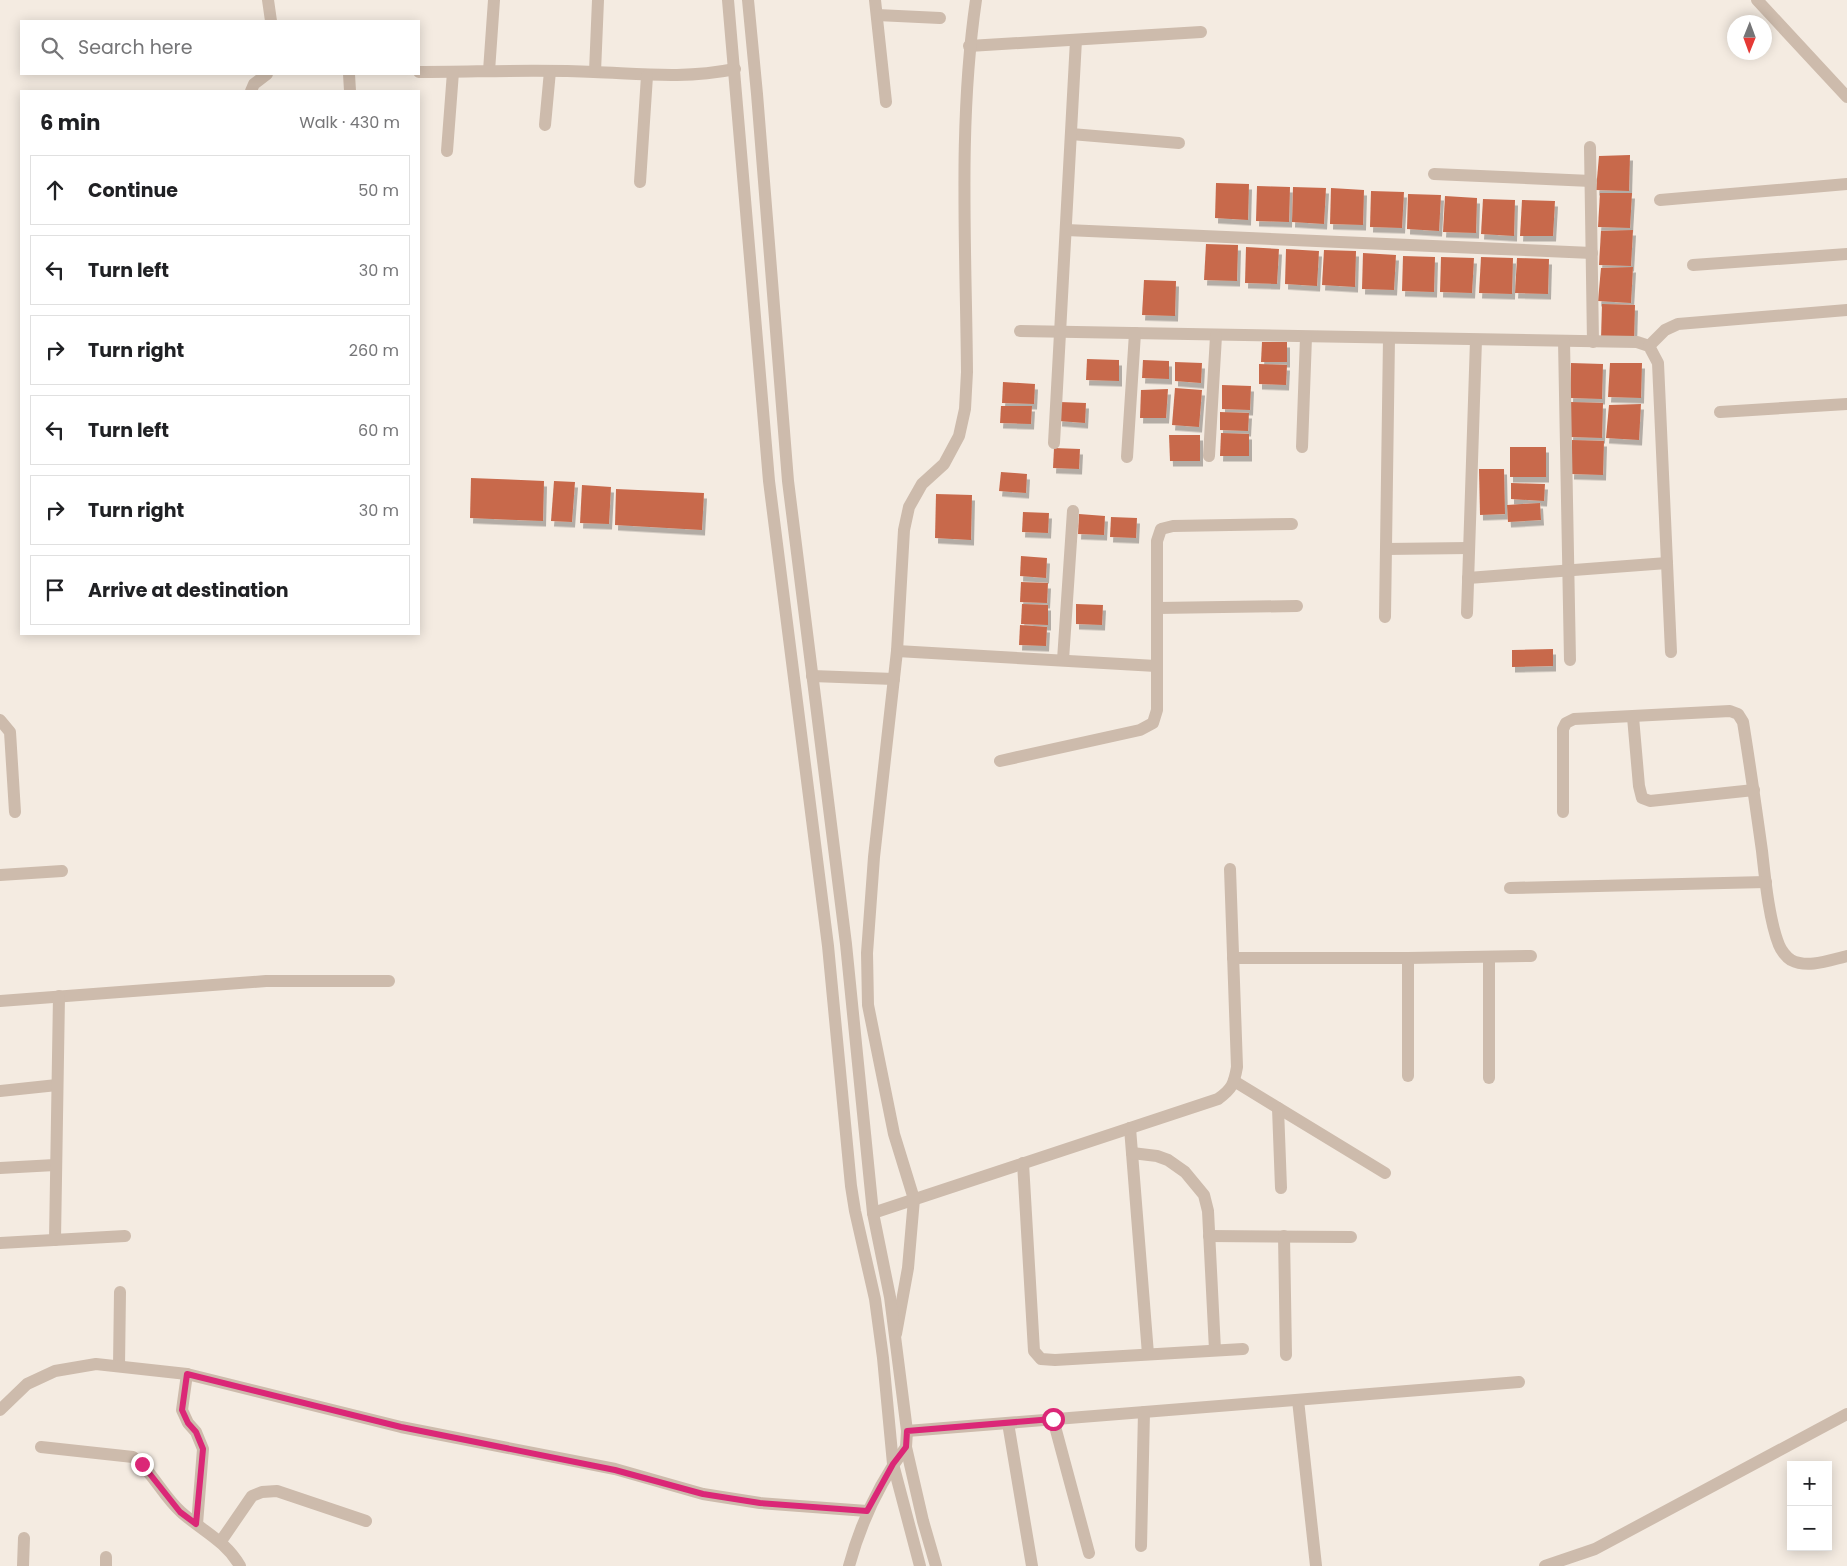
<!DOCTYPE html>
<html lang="en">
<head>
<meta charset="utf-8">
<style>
  :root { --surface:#fff; --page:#f6f6f6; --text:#202124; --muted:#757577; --line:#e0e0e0 }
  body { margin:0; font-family:Poppins,sans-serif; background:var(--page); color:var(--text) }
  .controls { position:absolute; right:15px; bottom:15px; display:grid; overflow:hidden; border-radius:0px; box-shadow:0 2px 12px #0003 }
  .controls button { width:45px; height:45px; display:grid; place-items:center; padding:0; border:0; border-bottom:1px solid var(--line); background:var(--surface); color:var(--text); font:25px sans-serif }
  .compass { position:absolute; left:1727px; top:15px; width:45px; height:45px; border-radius:50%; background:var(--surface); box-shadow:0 2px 12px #0003; rotate:181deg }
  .stop { position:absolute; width:15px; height:15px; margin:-11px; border:4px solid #db2777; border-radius:50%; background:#fff }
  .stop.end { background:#db2777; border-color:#fff; box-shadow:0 1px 5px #0008 }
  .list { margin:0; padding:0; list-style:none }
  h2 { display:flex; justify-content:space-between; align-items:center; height:65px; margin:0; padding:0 20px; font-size:21px }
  h2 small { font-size:16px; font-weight:400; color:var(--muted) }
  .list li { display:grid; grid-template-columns:32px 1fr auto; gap:15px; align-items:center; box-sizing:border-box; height:70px; margin:0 10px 10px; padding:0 10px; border:1px solid var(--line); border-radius:0px }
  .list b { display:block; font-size:19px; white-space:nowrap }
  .list em { font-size:16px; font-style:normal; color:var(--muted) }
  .icon { flex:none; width:28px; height:28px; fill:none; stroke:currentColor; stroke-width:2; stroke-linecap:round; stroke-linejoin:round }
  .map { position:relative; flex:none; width:1847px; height:1566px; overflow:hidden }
  .search { position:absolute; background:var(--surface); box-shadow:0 2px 12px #0003; left:20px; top:20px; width:400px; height:55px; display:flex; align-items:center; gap:12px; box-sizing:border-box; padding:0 18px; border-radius:0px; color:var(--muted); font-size:19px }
  .panel { position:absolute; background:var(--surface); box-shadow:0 2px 12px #0003; left:20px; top:90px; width:400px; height:545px; border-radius:0px }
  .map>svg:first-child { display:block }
  .building { fill:#c8694b; filter:url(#shadow) }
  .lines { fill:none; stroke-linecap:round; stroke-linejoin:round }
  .minor { stroke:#cdbbac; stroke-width:12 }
  .tertiary { stroke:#cdbbac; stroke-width:12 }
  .route { stroke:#db2777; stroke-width:6 }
</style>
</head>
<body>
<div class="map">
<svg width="1847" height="1566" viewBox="0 0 1847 1566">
  <defs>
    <filter id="shadow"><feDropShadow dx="3" dy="5.5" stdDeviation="0" flood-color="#0004"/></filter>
  </defs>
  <rect width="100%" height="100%" fill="#f4ebe1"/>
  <g class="building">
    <path d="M1630,155L1629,191L1596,190L1599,156Z"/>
    <path d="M1216,183L1249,184L1248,220L1215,218Z"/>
    <path d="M1257,186L1290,187L1289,222L1256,221Z"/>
    <path d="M1293,187L1326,188L1324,224L1292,222Z"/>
    <path d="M1331,188L1364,190L1363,225L1330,224Z"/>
    <path d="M1371,191L1404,192L1402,228L1370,227Z"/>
    <path d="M1600,193H1632L1630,228L1598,227Z"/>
    <path d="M1408,194L1441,195L1439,231L1407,229Z"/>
    <path d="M1445,196L1477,198L1476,233L1443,232Z"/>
    <path d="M1483,199L1515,200L1514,236L1481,234Z"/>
    <path d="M1522,200L1555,201L1553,236H1520Z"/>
    <path d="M1633,230L1631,266L1599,265L1601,231Z"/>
    <path d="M1206,244L1238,245L1237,281L1204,280Z"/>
    <path d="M1246,247L1279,249L1277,284L1245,283Z"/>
    <path d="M1286,249L1319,251L1317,286L1285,284Z"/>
    <path d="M1324,250L1356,251L1355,287L1322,285Z"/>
    <path d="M1363,253L1396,255L1394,290L1362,289Z"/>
    <path d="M1403,256L1435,257L1434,292L1402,291Z"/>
    <path d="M1441,257L1474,258L1472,293L1440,292Z"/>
    <path d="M1481,257L1513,258L1512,294L1479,293Z"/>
    <path d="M1517,258L1549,259L1548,294L1515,293Z"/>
    <path d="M1633,267L1631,303L1598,301L1601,268Z"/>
    <path d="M1144,280L1176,281L1175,316L1142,315Z"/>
    <path d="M1602,304L1635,305L1634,341L1601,339Z"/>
    <path d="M1262,342H1287V362H1261Z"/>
    <path d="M1087,359L1119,360V381L1086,380Z"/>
    <path d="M1143,360L1169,361V379L1142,378Z"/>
    <path d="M1175,362L1202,363L1201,383L1175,381Z"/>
    <path d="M1571,363L1603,364L1602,399L1570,398Z"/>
    <path d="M1610,363H1642L1641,398L1608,397Z"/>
    <path d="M1259,364L1287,365L1286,385L1259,384Z"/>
    <path d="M1003,382L1035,384L1034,404L1002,403Z"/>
    <path d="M1222,385L1251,386L1250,410L1222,409Z"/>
    <path d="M1175,388L1202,390L1199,427L1172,425Z"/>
    <path d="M1168,389L1166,418H1140L1141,390Z"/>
    <path d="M1060,402L1086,403L1085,423L1059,421Z"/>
    <path d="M1571,402L1603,403L1602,438L1570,437Z"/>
    <path d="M1641,404L1639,440L1606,438L1609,405Z"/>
    <path d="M1001,406H1032L1031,424L1000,423Z"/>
    <path d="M1220,412L1249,413L1248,431L1220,430Z"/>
    <path d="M1221,433L1249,434V456H1220Z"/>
    <path d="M1169,435H1200V461H1170Z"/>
    <path d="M1572,440L1604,441L1603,475L1571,474Z"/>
    <rect x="1510" y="447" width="36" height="30"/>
    <path d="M1054,448L1080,449L1079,469L1053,468Z"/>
    <path d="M1479,469H1504L1505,514L1480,515Z"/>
    <path d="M1001,472L1027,474L1026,493L999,491Z"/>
    <path d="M471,478L544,481L543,521L470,518Z"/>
    <path d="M554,481L575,482L572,522L551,521Z"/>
    <path d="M1511,483L1545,484L1544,501L1511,499Z"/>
    <path d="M582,485L611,487L609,524L580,523Z"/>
    <path d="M616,489L704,493L702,530L615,525Z"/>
    <path d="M936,494L972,495L971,540L935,538Z"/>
    <path d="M1540,503L1541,520L1508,522L1507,505Z"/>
    <path d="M1023,512L1049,513L1048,533L1022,532Z"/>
    <path d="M1079,514L1105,516L1104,535L1078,534Z"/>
    <path d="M1111,517L1137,518L1136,538L1110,537Z"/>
    <path d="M1021,556L1047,558L1046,578L1020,576Z"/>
    <path d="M1021,582L1048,583L1047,603L1020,602Z"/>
    <path d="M1022,604L1048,605V625L1021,624Z"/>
    <path d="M1076,604L1103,605L1102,625L1076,624Z"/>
    <path d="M1020,625L1047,627L1046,646L1019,645Z"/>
    <path d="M1553,649V666L1512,667V650Z"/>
  </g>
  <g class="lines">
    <g class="minor">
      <path d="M268,0L271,21"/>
      <path d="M875,0L886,102"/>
      <path d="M1757,0L1847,97"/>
      <path d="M877,15L940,18"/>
      <path d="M969,46L1201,32"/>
      <path d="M489,71L494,0"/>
      <path d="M419,72C477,72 536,69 594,72C644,74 685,79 735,69"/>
      <path d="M595,72L598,0"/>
      <path d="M349,74L350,91"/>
      <path d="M251,91L254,84L267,74"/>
      <path d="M545,125L550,71"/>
      <path d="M1071,134L1179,143"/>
      <path d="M1590,147L1593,342"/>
      <path d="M447,151L453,72"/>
      <path d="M1434,174L1591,181"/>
      <path d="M640,182L647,76"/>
      <path d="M1660,200L1847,184"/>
      <path d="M1066,230L1592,253"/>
      <path d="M1693,265L1847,254"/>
      <path d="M1020,331L1637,342L1649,346L1658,363L1671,652"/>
      <path d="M1564,341L1570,660"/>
      <path d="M1649,346L1665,330L1678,324L1847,310"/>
      <path d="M1720,412L1847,404"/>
      <path d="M1054,443L1076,40"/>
      <path d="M1302,447L1306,337"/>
      <path d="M1209,456L1216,336"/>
      <path d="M1127,457L1135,333"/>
      <path d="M1386,549L1469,548"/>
      <path d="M1468,578L1667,563"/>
      <path d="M1158,608L1297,606"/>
      <path d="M1467,613L1476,340"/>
      <path d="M1385,617L1389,338"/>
      <path d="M897,651L1156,666"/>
      <path d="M1063,660L1073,511"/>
      <path d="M812,676L894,679"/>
      <path d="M1633,717L1639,786L1642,798L1650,801L1754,790"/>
      <path d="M0,720L10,732L15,812"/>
      <path d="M1000,761L1140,730L1153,723L1157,710V541L1161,529L1173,526L1292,524"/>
      <path d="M1563,812V729L1566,723L1574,719L1730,711L1738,714L1743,722C1750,765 1756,808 1762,851C1765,878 1769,920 1779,945C1781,950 1786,957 1791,960C1808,969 1830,960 1847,956"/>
      <path d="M0,875L62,871"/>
      <path d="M1510,888L1766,882"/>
      <path d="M1489,957V1078"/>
      <path d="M1233,958H1408L1531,956"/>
      <path d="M1408,958V1076"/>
      <path d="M0,1001L266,981H389"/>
      <path d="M1234,1081L1385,1173"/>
      <path d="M0,1091L57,1085"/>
      <path d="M1278,1108L1281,1188"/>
      <path d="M1130,1128L1148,1354"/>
      <path d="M1132,1153L1157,1156L1168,1160L1185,1172L1204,1195L1208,1211L1215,1350"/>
      <path d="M1023,1163L1034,1351L1041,1359L1055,1360L1243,1349"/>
      <path d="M0,1168L55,1165"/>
      <path d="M873,1213L1218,1099C1232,1089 1234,1084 1237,1067L1230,869"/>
      <path d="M1209,1236L1351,1237"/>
      <path d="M1284,1236L1286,1355"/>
      <path d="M55,1240L59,996"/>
      <path d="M0,1243L125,1236"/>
      <path d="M896,1334L908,1268L914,1199L894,1134L868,1005L867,953L874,857L897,651L904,530L909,507L922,484L944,464L959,436L965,409L967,372C966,248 958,123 976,0"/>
      <path d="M119,1366L120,1292"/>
      <path d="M187,1374L182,1410L188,1423L196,1432L203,1449L197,1524"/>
      <path d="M1298,1400L1316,1566"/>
      <path d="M0,1410L27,1384L55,1371L96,1364L187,1374L401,1427L615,1469L703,1494L760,1503L867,1511"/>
      <path d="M1053,1419L1089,1553"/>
      <path d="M1008,1423L1032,1566"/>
      <path d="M907,1431L1519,1382"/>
      <path d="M41,1447L133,1457C153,1472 162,1495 181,1512C201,1530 226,1541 240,1566"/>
      <path d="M221,1541L252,1496L262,1492L277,1491L366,1521"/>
      <path d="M1141,1546L1144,1412"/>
      <path d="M23,1566L24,1538"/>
      <path d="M106,1566V1557"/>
      <path d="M849,1566C861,1522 879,1483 906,1447"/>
      <path d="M1545,1566L1595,1549L1847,1414"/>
    </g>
    <g class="tertiary">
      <path d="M728,0L769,481L828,946L851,1186L855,1211L875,1299L883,1358L893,1464L920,1566"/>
      <path d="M748,0L757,94L788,481L846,944L873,1213L890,1297L907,1431L906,1447L923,1521L936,1566"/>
    </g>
  </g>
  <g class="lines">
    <path class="route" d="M142,1464L180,1512L196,1524L203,1449L196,1432L188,1423L182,1410L187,1374L401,1427L615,1470L703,1494L760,1503L867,1511L893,1464L906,1447L907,1431L1053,1419"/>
  </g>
</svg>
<div class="controls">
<button>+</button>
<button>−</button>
</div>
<svg class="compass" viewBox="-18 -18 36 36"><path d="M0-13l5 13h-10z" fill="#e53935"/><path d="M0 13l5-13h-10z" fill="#757577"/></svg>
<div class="stop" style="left:1053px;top:1419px"></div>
<div class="stop end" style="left:142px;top:1464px"></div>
<div class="search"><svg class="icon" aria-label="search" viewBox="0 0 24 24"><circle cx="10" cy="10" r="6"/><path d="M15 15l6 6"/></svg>Search here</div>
<section class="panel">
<h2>6 min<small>Walk · 430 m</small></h2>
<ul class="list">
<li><svg class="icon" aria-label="ahead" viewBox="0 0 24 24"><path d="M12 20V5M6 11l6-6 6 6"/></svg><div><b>Continue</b></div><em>50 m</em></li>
<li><svg class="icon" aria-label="left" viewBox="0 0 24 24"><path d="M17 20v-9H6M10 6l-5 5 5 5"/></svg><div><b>Turn left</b></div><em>30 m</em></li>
<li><svg class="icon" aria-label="right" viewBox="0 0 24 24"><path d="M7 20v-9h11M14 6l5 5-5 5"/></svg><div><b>Turn right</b></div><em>260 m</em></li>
<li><svg class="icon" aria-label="left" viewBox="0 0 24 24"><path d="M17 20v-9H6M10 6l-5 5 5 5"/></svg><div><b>Turn left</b></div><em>60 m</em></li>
<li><svg class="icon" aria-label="right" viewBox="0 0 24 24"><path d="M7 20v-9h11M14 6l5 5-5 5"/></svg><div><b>Turn right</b></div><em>30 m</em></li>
<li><svg class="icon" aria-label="arrive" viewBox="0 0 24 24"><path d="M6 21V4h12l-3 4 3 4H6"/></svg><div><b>Arrive at destination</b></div></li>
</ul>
</section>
</div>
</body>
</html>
